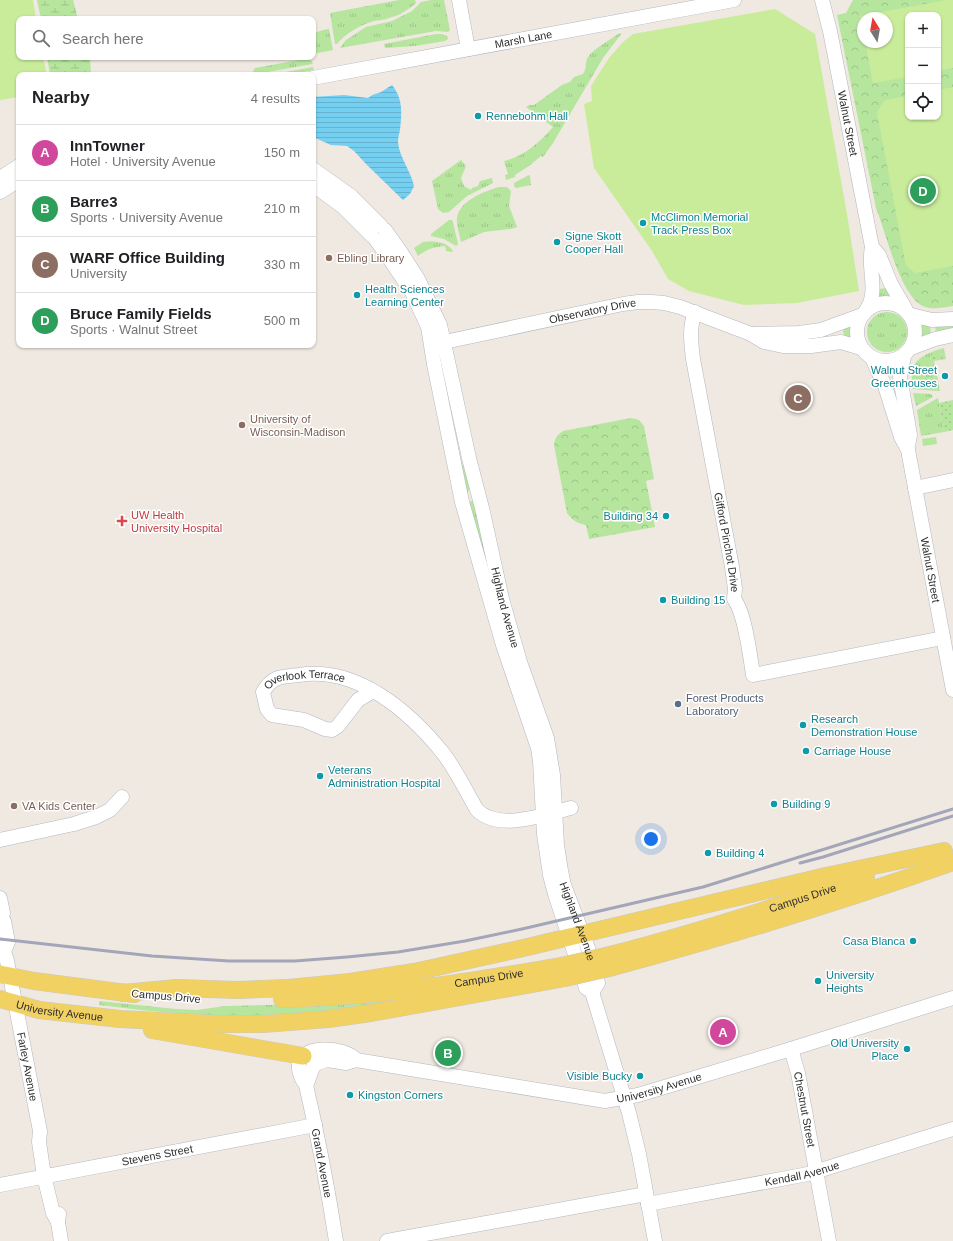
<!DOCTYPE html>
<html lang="en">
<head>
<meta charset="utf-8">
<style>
  :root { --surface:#fff; --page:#f6f6f6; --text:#202124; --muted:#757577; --line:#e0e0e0; --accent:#1a73e8 }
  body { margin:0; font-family:Arial,sans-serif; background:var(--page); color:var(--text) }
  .controls { position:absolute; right:12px; top:12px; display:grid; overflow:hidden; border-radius:8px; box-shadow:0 1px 3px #0004 }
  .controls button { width:36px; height:36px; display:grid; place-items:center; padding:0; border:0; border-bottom:1px solid var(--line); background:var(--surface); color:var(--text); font:20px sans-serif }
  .compass { position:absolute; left:857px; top:12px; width:36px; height:36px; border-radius:50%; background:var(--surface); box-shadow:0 1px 3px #0004; rotate:349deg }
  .you { position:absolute; left:651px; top:839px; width:14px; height:14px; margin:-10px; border:3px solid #fff; border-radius:50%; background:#1a73e8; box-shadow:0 0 0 6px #1a73e833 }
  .badge { display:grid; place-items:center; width:26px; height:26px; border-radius:50%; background:var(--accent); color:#fff; font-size:13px; font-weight:700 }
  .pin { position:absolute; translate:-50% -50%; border:2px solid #fff; box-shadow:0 1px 4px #0006 }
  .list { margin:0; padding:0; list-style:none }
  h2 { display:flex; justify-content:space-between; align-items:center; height:52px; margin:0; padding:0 16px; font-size:17px }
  h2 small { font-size:13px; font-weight:400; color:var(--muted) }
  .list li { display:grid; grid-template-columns:26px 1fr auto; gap:12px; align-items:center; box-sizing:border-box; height:56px; padding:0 16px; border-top:1px solid var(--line) }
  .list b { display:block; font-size:15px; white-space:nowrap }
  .list p { margin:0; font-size:13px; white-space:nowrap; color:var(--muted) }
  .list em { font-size:13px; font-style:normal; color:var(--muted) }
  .icon { flex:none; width:22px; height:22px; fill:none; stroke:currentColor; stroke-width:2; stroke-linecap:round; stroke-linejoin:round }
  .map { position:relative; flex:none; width:953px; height:1241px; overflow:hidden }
  .search { position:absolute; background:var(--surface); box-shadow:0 1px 3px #0004; left:16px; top:16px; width:300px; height:44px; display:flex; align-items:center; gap:10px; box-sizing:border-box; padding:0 14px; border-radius:8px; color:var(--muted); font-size:15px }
  .panel { position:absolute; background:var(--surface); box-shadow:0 1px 3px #0004; left:16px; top:72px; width:300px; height:276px; border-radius:8px }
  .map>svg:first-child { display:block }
  .grass { fill:url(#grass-tufts) }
  .forest { fill:url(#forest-crowns); fill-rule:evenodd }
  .wetland { fill:url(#wetland-marsh) }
  .garden { fill:url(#garden-dots) }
  .pitch { fill:#c9ec9a }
  .water { fill:url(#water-rules) }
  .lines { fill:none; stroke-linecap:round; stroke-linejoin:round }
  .minor-casing { stroke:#b4b7c1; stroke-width:15 }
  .major-casing { stroke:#c9c9c9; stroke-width:18 }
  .minor { stroke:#fff; stroke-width:14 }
  .major { stroke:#f2d163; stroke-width:17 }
  .rail { stroke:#a3a6b8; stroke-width:3 }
  .major-bridge-casing { stroke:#c9c9c9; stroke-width:18; stroke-linecap:butt }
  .major-bridge { stroke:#f2d163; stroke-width:17 }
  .culture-dot { fill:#0f9aa8; stroke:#fff; stroke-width:1.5 }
  .education-dot { fill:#8d6e63; stroke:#fff; stroke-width:1.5 }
  .health-dot { fill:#e0444e; stroke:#fff; stroke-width:1.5 }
  .service-dot { fill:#5c6f8a; stroke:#fff; stroke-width:1.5 }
  .labels { text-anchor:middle; stroke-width:3; stroke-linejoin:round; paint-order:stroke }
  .street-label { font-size:11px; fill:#2e2e2e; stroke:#fff }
  .culture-label { font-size:11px; fill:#0d838f; stroke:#fff; text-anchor:start }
  .education-label { font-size:11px; fill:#785e54; stroke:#fff; text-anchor:start }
  .health-label { font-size:11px; fill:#be3a42; stroke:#fff; text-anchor:start }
  .service-label { font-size:11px; fill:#4e5e75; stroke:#fff; text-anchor:start }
</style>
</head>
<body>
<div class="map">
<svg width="953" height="1241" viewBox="0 0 953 1241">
  <defs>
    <pattern id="grass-tufts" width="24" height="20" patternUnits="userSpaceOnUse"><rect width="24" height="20" fill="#b6e59e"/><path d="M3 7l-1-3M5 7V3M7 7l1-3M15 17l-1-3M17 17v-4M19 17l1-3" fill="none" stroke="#9dc588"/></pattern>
    <pattern id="forest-crowns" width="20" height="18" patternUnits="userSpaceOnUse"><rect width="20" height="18" fill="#b6e59e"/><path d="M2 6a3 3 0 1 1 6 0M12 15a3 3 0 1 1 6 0" fill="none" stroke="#9dc588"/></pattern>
    <pattern id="wetland-marsh" width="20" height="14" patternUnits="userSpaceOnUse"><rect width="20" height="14" fill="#b6e59e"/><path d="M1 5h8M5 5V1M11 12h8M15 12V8" fill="none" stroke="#9dc588"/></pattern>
    <pattern id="garden-dots" width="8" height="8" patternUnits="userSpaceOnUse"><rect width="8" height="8" fill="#b6e59e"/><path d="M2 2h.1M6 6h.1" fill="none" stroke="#9dc588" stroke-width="1.8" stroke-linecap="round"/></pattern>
    <pattern id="water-rules" width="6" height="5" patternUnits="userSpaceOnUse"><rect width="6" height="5" fill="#75cff0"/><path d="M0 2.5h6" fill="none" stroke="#66b2ce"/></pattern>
  </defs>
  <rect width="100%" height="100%" fill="#efe9e1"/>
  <g class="grass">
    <path d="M399,0H415L416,3C410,9 398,16 389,18C384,20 379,20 374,21C360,25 346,33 337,44H335L330,13Z"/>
    <path d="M431,0H444L450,30L448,32L436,31L340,48L346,40L366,27L392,21L412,11L421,2Z"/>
    <path d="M329,29L333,50L313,54C313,36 309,32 329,29Z"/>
    <path d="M622,33L603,58L553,143L543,157L541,156L529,166L515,175V177L506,180L505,175L508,174L504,161C525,156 540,142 553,127L526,107L529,105H534L562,85L570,82L574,77L583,74C587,69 585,63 587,59C591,50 610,40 618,34Z"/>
    <path d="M436,34H442L447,36L448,39L445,41L415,46L385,48L384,44Z"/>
    <path d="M310,58L313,64L256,74L253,71L255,68Z"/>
    <path d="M313,67L314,70L287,75H269Z"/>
    <path d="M461,160L466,166L461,178L464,186L471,190L472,188L478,186L480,181L492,178L493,183L467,196L449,212L443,213L438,209L432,181Z"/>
    <path d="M529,175L530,176L531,185L516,188L514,186V183Z"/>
    <path d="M499,187H507L511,191L509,206L517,227L511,229L484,232L461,242C460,235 456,225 457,218C459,201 485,191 499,187Z"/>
    <path d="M449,220H452L453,222L458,244L456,246L444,239L431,236V234Z"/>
    <path d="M423,242C434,241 446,241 453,251L452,252L446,251L445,246C434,247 427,249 418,256L414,248Z"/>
    <path d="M888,288L893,296L877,298L878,289Z"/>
    <circle cx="887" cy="332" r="20"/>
    <path d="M921,322L930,324L931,336L922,339Z"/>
    <path d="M953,323V331L936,334L935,325Z"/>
    <path d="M852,324L851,334L852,340L844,338L843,328Z"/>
    <path d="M944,348L945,354L930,356L937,391L913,389C908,361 920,355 944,348Z"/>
    <path d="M897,366L896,374L886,376L882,367Z"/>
    <path d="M913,393L931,394L933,397L916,406Z"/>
    <path d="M938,398L944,432L921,436L917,410Z"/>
    <path d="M936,437L937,444L923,446L922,439Z"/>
    <path d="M460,458L471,487L467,494Z"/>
    <path d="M475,498L495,591L469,503Z"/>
    <path d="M451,990L336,1011L230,1018L140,1010L99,1005V1001L176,1009L197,1010L225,1006L313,1004Z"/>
  </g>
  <g class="forest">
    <path d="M853,0H953V306C944,307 934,310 925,307C900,298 886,232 876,208L837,15L846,13ZM908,15H938V117H908ZM863,18H887V42H863Z"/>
    <path d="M631,418L639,420L644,426L654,479L646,481L655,527L589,539L586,525C577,523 573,521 567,513L554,445C555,438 557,435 563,431Z"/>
  </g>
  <g class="wetland">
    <path d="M37,0H73L78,19H41Z"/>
    <path d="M47,57H90L91,75H50Z"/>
  </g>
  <g class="garden">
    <path d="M945,354L946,359L934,361L940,391H937L930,356Z"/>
    <path d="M953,400V430L944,432L939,403Z"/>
  </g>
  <g class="pitch">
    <path d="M0,0H33L36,19H19V57H43L47,75H19V97L0,100Z"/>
    <path d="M946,0H953V68L938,71V15H908V77L873,83L865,42H887V18H863V30L860,16Z"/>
    <path d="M775,9L815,34L848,220L859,291L797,303L744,305L689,291L668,279L652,251L594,168L584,104L592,101L591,86L609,58L623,42L633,34Z"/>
    <path d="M953,87V266L915,273L906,266L877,112L885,100L908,96V117H938V90Z"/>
  </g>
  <path class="water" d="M392,85C403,98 402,113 400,130C399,134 398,138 398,142C399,157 411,171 414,186L410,194L403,200L367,165L354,151L347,146L331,145L313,137V97L344,95L368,98C373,94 376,94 381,92C385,90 388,87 392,85Z"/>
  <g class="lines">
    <g class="minor-casing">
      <g id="minor">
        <path d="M459,0L468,49"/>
        <path id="s1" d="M822,0L830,31L872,247C867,268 879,290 867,309"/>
        <path id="s2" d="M313,78L734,0"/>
        <path d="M313,169L351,196L381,226"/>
        <path d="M0,178L19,166"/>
        <path d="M313,185L342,206L372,236"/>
        <path d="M0,192L19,180"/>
        <path id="s3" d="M385,230L400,251L418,279L440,325L469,458L483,512L502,599L520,662L547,738L553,775L557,845L561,871L564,885L588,948L598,983L592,992"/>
        <path d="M376,240L389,258L412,292L428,327L434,364L462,502L503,645L538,748L540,761L544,834L550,875L555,894L586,988L592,992L629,1113L639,1154L655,1241"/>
        <path d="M872,247L879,255L891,284L905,308"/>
        <circle cx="886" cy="332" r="29"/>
        <path id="s4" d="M695,312C689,328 691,342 693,359L732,567L735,589L734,599C745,613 750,655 753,675L943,638"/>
        <path d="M911,315L932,320L953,319"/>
        <path d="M751,334L799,333L821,330L862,315"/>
        <path id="s5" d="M435,344L623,304L638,302H652L664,303L680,307L751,334L764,342L783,346H811L841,342L861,348"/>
        <path d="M911,348L935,339L953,335"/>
        <path d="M904,356L900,377L910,435L908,446"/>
        <path id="s6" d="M872,358L885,386L901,437L908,450L953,690"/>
        <path d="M915,488L953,480"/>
        <path id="s7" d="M373,691L358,700L338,726L332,730L325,729L304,720L272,715L267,709L263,692C273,675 282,677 299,675C357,666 409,711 443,753C456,770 466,791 477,810C499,832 545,814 571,808"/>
        <path d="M0,840L74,824L96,817L110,810L122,797"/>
        <path d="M0,898L3,913"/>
        <path d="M4,921L8,942L4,951"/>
        <path id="s8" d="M0,948L4,951L7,961L40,1131L39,1142L44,1176L53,1213L58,1222"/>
        <path id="s9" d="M791,1049L798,1073L829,1241"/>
        <path d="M303,1056L346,1063L356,1060"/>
        <path id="s10" d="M356,1060L605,1101L638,1095L791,1049L953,998"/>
        <path d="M306,1085C314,1071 307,1064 328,1060"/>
        <path id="s11" d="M0,1185L315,1125"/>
        <path id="s12" d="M648,1204L808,1174L953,1129"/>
        <path d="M59,1214L58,1222L61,1241"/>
        <path d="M336,1241C328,1189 318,1137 306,1085C302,1080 300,1075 299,1069C295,1043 346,1046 356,1060"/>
        <path d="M387,1241L646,1194"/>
      </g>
    </g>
    <g class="major-casing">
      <g id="major">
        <path id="s13" d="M606,956C693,934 780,906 866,877"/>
        <path d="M609,968C725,937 840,902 953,862"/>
        <path d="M0,974L34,981L134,994"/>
        <path d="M123,993L177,988L238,990L288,988L350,982L414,972L519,949L826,876L944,851"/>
        <path id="s14" d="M0,999L39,1010L120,1019L219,1024H263L328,1019L371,1013L565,978"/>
        <path id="s15" d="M282,999C376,997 469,982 561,966"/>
        <path d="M152,1030L303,1056"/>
      </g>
    </g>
    <use href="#minor" class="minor"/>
    <use href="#major" class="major"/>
    <g class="rail">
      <path d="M800,863L823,857L953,816"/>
      <path d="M0,939L152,956L229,961H295L347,957L398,952L465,941L522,929L703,887L953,809"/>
    </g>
    <g class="major-bridge-casing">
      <g id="major-bridge">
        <path d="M561,966L606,956"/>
        <path d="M565,978L609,968"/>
      </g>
    </g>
    <use href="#major-bridge" class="major-bridge"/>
  </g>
  <g class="culture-dot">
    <circle cx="478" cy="116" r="4"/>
    <circle cx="643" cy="223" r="4"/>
    <circle cx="557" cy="242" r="4"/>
    <circle cx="357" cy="295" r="4"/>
    <circle cx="945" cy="376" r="4"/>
    <circle cx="666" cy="516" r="4"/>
    <circle cx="663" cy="600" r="4"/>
    <circle cx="803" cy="725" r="4"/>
    <circle cx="806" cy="751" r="4"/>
    <circle cx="320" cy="776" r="4"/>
    <circle cx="774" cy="804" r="4"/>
    <circle cx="708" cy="853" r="4"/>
    <circle cx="913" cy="941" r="4"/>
    <circle cx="818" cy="981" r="4"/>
    <circle cx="907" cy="1049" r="4"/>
    <circle cx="640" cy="1076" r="4"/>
    <circle cx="350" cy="1095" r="4"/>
  </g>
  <g class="education-dot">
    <circle cx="329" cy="258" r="4"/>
    <circle cx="242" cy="425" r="4"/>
    <circle cx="14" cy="806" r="4"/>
  </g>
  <path class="health-dot" d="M120 515h4v4h4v4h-4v4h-4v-4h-4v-4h4z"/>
  <circle class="service-dot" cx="678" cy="704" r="4"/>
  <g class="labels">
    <g class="street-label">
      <text dy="4" stroke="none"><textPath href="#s2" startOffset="214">Marsh Lane</textPath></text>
      <text dy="4" stroke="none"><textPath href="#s1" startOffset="126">Walnut Street</textPath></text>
      <text dy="4" stroke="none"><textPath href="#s5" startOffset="161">Observatory Drive</textPath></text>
      <text dy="4" stroke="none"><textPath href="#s4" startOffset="234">Gifford Pinchot Drive</textPath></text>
      <text dy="4" stroke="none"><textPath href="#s6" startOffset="221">Walnut Street</textPath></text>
      <text dy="4" stroke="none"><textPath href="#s3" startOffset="400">Highland Avenue</textPath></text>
      <text dy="4" stroke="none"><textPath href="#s7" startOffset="192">Overlook Terrace</textPath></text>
      <text dy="4" stroke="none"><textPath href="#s13" startOffset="205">Campus Drive</textPath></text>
      <text dy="4" stroke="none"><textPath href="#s3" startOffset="724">Highland Avenue</textPath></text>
      <text dy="4" stroke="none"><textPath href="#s15" startOffset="208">Campus Drive</textPath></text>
      <text transform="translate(166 996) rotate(5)" y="4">Campus Drive</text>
      <text dy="4" stroke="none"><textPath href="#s14" startOffset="61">University Avenue</textPath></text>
      <text dy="4" stroke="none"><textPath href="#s8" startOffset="123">Farley Avenue</textPath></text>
      <text dy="4" stroke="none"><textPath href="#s10" startOffset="308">University Avenue</textPath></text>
      <text dy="4" stroke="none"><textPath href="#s9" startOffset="62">Chestnut Street</textPath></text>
      <text dy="4" stroke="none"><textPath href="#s11" startOffset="160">Stevens Street</textPath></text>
      <text transform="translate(322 1163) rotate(79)" y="4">Grand Avenue</text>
      <text dy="4" stroke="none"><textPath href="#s12" startOffset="157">Kendall Avenue</textPath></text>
    </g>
    <g class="culture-label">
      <text x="486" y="120">Rennebohm Hall</text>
      <text x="651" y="221">McClimon Memorial<tspan x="651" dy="13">Track Press Box</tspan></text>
      <text x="565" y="240">Signe Skott<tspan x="565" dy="13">Cooper Hall</tspan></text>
      <text x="365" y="293">Health Sciences<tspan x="365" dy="13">Learning Center</tspan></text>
      <text x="937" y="374" text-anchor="end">Walnut Street<tspan x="937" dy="13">Greenhouses</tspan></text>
      <text x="658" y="520" text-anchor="end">Building 34</text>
      <text x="671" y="604">Building 15</text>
      <text x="811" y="723">Research<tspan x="811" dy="13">Demonstration House</tspan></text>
      <text x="814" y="755">Carriage House</text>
      <text x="328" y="774">Veterans<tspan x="328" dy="13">Administration Hospital</tspan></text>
      <text x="782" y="808">Building 9</text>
      <text x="716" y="857">Building 4</text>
      <text x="905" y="945" text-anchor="end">Casa Blanca</text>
      <text x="826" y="979">University<tspan x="826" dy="13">Heights</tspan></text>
      <text x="899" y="1047" text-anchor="end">Old University<tspan x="899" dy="13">Place</tspan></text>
      <text x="632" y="1080" text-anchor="end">Visible Bucky</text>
      <text x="358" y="1099">Kingston Corners</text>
    </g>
    <g class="education-label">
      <text x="337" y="262">Ebling Library</text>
      <text x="250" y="423">University of<tspan x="250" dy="13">Wisconsin-Madison</tspan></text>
      <text x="22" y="810">VA Kids Center</text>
    </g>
    <g class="health-label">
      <text x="131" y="519">UW Health<tspan x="131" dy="13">University Hospital</tspan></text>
    </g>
    <g class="service-label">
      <text x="686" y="702">Forest Products<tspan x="686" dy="13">Laboratory</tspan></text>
    </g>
  </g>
</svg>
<div class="controls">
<button>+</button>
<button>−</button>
<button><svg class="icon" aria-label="locate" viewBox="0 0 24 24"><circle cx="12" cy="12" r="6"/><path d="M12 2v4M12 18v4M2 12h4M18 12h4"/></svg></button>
</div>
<svg class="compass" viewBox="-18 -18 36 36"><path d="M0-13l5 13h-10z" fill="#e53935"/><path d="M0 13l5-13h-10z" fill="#757577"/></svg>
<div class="you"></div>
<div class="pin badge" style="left:723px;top:1032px;background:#d1479c">A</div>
<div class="pin badge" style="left:448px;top:1053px;background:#2e9e5b">B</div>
<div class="pin badge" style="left:798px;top:398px;background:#8d6e63">C</div>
<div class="pin badge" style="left:923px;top:191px;background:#2e9e5b">D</div>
<div class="search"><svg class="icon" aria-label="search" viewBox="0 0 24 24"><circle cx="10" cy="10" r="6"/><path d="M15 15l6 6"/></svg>Search here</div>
<section class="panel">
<h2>Nearby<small>4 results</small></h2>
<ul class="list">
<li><span class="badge" style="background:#d1479c">A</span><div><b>InnTowner</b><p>Hotel · University Avenue</p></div><em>150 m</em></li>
<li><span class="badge" style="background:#2e9e5b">B</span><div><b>Barre3</b><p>Sports · University Avenue</p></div><em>210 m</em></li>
<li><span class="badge" style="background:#8d6e63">C</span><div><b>WARF Office Building</b><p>University</p></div><em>330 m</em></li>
<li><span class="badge" style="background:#2e9e5b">D</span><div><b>Bruce Family Fields</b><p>Sports · Walnut Street</p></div><em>500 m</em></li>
</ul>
</section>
</div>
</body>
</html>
